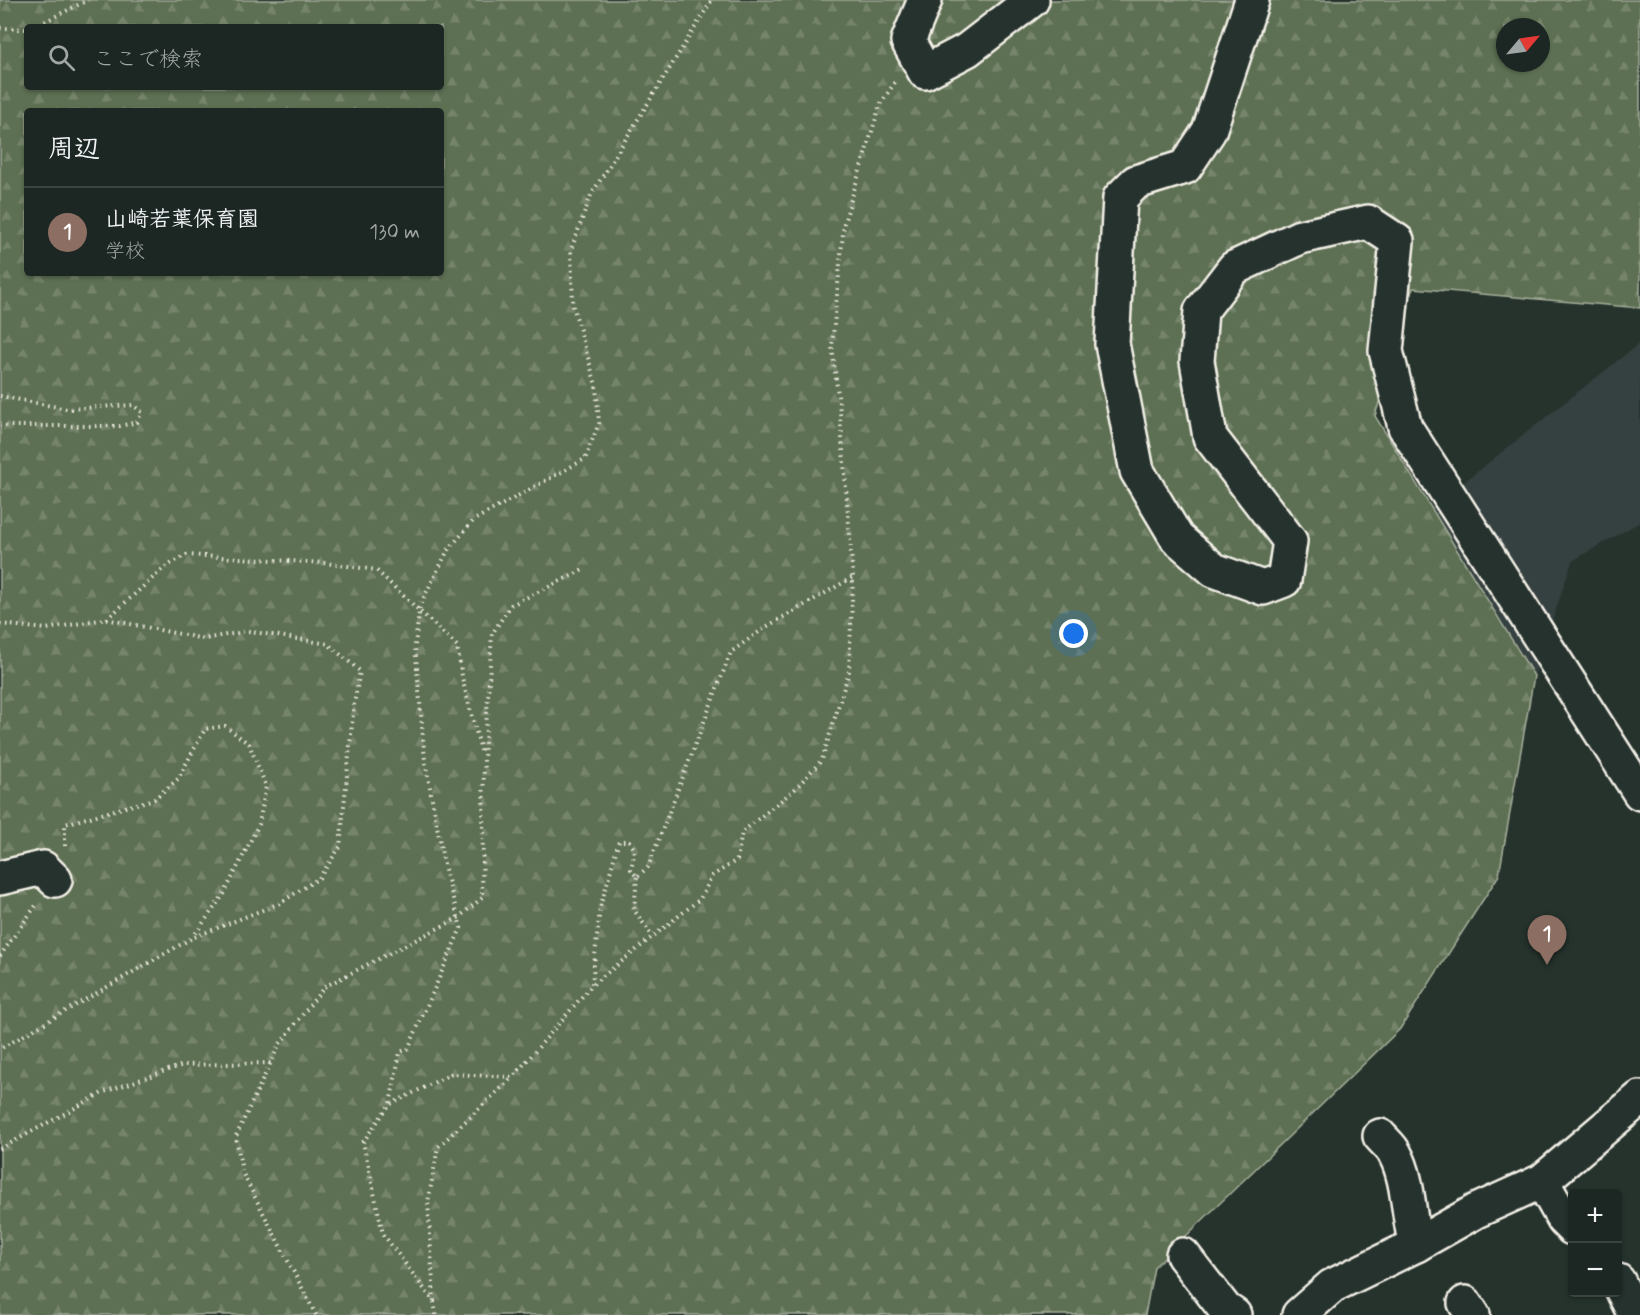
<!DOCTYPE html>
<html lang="ja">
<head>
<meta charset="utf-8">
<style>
  :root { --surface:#1c2622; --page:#29322f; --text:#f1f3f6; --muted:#a0a5a5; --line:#3a4340; --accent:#ff9aa2 }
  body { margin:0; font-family:Mynerve,"Klee One",sans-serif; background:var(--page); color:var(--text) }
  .controls { position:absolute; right:18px; bottom:18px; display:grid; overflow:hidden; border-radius:6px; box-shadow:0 2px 4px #0004 }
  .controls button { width:54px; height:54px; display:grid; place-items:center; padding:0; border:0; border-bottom:2px solid var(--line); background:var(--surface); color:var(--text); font:30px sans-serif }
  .compass { position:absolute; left:1496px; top:18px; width:54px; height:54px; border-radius:50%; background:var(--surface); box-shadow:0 2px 4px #0004; rotate:61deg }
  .you { position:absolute; left:1074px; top:634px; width:21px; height:21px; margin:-15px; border:4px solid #fff; border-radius:50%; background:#1a73e8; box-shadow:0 0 0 9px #1a73e833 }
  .badge { display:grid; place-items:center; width:39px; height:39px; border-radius:50%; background:var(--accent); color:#fff; font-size:20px; font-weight:700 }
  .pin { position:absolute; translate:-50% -50px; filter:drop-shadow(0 2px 3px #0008) }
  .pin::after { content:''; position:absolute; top:32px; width:21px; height:18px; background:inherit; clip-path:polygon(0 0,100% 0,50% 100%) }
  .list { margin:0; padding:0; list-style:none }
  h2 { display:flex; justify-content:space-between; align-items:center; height:78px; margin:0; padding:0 24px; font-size:26px }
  h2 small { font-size:20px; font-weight:400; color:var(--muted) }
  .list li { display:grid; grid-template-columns:39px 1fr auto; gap:18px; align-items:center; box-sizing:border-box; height:90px; padding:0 24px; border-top:2px solid var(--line) }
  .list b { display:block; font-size:22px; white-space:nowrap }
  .list p { margin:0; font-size:20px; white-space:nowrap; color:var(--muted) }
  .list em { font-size:20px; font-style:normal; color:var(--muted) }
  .icon { flex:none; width:33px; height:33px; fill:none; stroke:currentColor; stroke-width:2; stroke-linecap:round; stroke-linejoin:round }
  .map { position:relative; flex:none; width:1640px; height:1315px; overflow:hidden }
  .search { position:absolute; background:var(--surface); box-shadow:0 2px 4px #0004; left:24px; top:24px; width:420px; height:66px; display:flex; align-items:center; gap:15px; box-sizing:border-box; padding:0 21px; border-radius:6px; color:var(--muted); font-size:22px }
  .panel { position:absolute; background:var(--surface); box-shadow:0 2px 4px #0004; left:24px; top:108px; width:420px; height:168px; border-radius:6px }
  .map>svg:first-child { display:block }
  .built { fill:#354141 }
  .forest { fill:url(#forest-firs); stroke:#a8b09d; stroke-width:1.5; fill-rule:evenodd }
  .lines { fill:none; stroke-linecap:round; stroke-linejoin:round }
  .minor-casing { stroke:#f4f1e8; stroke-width:38 }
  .path { stroke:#f4f1e8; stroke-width:4; stroke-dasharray:1.5 4.5; stroke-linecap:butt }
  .minor { stroke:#26332d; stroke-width:33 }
</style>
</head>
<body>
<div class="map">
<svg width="1640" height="1315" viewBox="0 0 1640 1315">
  <defs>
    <pattern id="forest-firs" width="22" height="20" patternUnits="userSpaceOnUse" patternTransform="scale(1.5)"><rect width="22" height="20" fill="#5d6f52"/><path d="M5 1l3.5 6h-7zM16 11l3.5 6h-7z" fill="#75846b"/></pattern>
  </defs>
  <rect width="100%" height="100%" fill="#26332d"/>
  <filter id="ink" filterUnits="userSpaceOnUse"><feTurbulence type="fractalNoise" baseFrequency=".0167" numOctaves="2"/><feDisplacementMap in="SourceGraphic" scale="12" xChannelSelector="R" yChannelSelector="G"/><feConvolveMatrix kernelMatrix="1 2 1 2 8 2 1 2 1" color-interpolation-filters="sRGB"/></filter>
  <g filter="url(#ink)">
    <path class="built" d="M1640,343V522L1572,561L1534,676L1431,508Z"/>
    <path class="forest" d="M0,0H1640V308L1413,288L1375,416L1534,676L1499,875L1400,1029L1154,1267L1145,1315H0ZM27,27H441V87H27ZM1505,27H1541V63H1505ZM27,111H441V273H27Z"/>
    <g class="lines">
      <g class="minor-casing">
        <g id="minor">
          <path d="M925,0L908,41L925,72L967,50L1032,0"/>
          <path d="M1252,0L1209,131L1185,167L1136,182L1120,198L1112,344L1137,471L1177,538L1214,570L1263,588L1284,580L1290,541L1210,437L1197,361L1201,311L1234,268L1300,237L1368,222L1397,241L1386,351L1405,427L1640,793"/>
          <path d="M0,878L43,868L55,880"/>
          <path d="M1380,1136C1384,1141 1392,1147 1395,1154C1409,1179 1408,1217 1416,1245"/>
          <path d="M1542,1181L1564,1220L1572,1228"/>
          <path d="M1183,1255L1225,1309L1234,1315"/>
          <path d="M1618,1281L1635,1315"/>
          <path d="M1465,1303L1473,1315"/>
          <path d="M1299,1315L1332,1286L1416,1245L1476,1211L1542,1181L1640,1098"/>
        </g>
      </g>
      <g class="path">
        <path d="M34,27L88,0"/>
        <path d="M0,28L27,29"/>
        <path d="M0,396L67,409L133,405L142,412L137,422L120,426H0"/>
        <path d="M107,619L165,567L186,555L325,563L376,570L457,646L463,682L482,754"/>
        <path d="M0,624L46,629L106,619L204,639L248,631L328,644L360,671L354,704L340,847L319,878L280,903L192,938L0,1049"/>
        <path d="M65,846V824L154,799L178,779L205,729L225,726L249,744L266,786L259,824L224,894L193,937"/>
        <path d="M637,877L634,910L653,937"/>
        <path d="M0,956L37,904"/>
        <path d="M592,984L600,908L619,841H629L635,850L631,869L637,877L648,867L731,652L766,627L853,577"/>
        <path d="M391,1104L451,1074L513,1077L592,985L700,899L712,876L737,860L742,832L794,790L822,760L849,671L853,577L840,412L832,346L844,223L880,105L895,82"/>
        <path d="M0,1149L104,1092L183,1065L271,1063"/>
        <path d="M434,1301L428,1202L438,1147L513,1077"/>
        <path d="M316,1315L242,1172L236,1136L279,1045L324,987L458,918L482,898L484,759L492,634L511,605L585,569"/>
        <path d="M436,1315L434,1302L383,1234L363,1142L390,1104L400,1052L408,1049L461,928L444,865L425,760L415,645L420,605L448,550L474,520L585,459L599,423L596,385L573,306L571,250L591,195L712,0"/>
      </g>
      <use href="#minor" class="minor"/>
    </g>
  </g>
</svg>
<div class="controls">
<button>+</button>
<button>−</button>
</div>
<svg class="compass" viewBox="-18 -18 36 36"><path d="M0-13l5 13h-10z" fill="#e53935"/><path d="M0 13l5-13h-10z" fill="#a0a5a5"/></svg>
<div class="you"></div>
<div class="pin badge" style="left:1547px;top:965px;background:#8d6e63">1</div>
<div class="search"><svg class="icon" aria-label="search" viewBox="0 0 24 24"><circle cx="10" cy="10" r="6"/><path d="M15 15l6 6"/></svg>ここで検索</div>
<section class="panel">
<h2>周辺<small></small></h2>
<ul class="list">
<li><span class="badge" style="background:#8d6e63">1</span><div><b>山崎若葉保育園</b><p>学校</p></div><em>130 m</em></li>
</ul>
</section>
</div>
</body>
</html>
